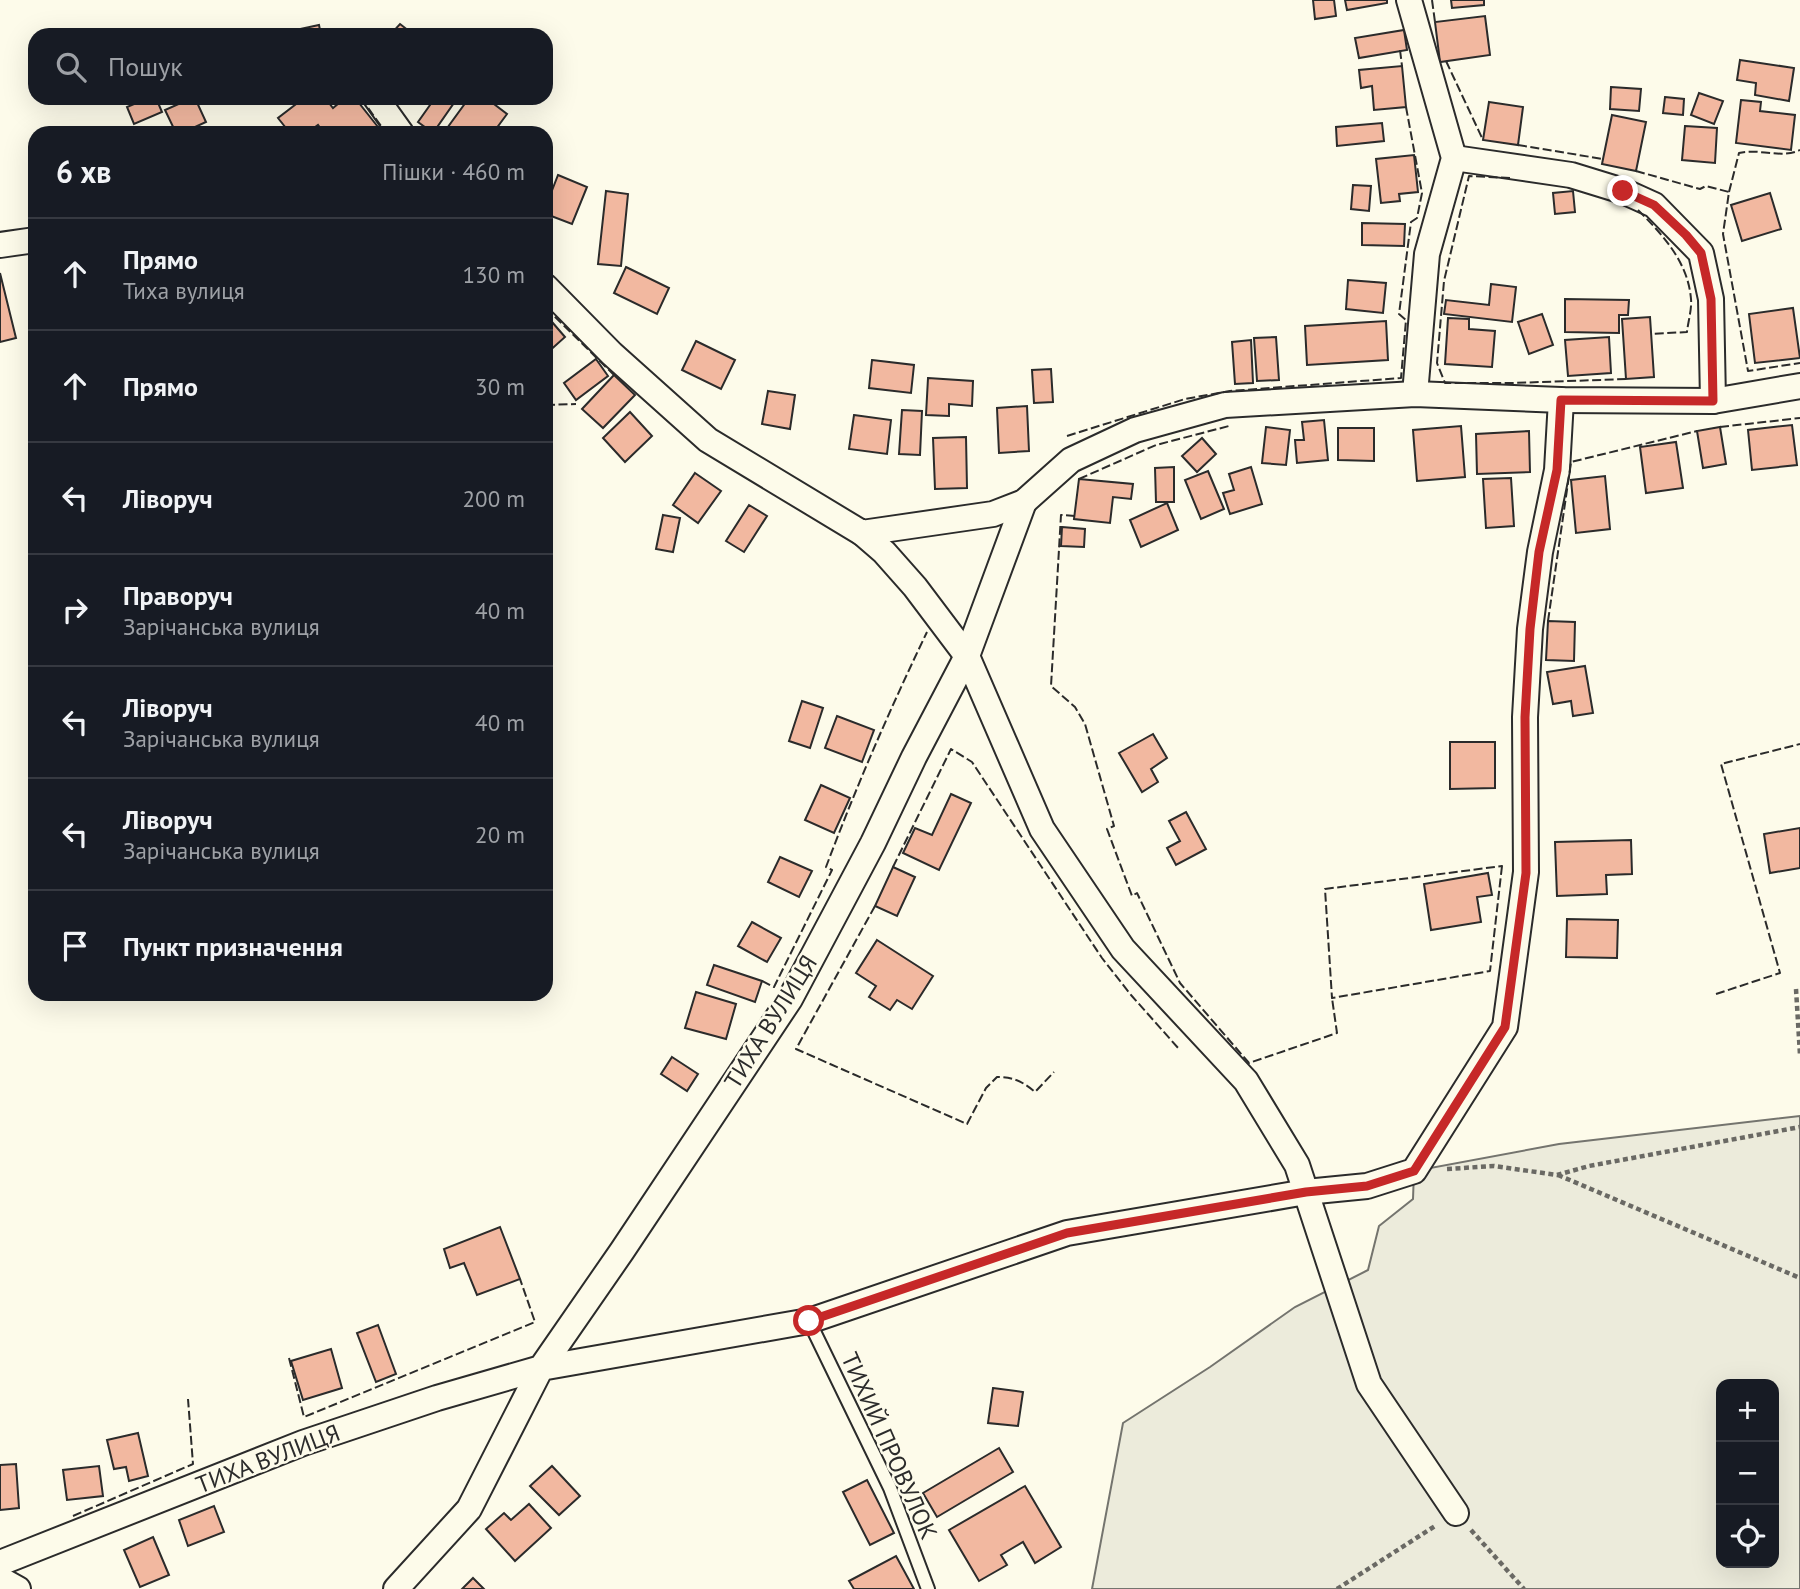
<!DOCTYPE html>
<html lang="uk">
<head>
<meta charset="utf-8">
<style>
  :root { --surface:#171b24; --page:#20242c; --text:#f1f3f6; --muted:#9ea1a6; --line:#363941 }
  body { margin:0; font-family:"PT Sans",sans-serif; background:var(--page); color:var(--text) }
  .controls { position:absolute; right:21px; bottom:21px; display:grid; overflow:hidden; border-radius:14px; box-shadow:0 7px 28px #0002 }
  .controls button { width:63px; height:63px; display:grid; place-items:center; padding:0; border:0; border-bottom:2px solid var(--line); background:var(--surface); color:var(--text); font:35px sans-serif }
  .stop { position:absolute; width:21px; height:21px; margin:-16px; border:5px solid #c62828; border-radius:50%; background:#fff }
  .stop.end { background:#c62828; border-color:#fff; box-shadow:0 2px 7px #0008 }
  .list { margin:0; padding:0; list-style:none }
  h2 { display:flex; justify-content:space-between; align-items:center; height:91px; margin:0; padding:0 28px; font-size:30px }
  h2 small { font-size:23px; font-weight:400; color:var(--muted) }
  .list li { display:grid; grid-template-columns:46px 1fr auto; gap:21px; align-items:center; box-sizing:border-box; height:112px; padding:0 28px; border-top:2px solid var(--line) }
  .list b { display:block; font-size:26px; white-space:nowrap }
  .list p { margin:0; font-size:23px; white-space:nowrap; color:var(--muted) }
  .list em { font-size:23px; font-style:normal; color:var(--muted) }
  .icon { flex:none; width:38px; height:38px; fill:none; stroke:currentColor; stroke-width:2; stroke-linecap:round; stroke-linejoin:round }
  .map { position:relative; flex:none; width:1800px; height:1589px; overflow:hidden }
  .search { position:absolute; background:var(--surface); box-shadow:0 7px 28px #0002; left:28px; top:28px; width:525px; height:77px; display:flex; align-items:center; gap:18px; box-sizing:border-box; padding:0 24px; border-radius:21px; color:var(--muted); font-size:26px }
  .panel { position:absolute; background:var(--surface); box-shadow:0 7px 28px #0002; left:28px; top:126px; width:525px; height:875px; border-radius:21px }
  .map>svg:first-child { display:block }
  .green { fill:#ecebdb; stroke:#74746e; stroke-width:2; fill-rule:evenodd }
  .building { fill:#f2b8a0; stroke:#2b2b2b; stroke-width:2 }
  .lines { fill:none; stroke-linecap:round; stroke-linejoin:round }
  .lane-casing { stroke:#2b2b2b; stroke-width:16 }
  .street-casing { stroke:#2b2b2b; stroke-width:28 }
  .path { stroke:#6a6964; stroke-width:4.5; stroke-dasharray:5 3.5; stroke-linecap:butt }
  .lane { stroke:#fdfbea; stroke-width:12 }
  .street { stroke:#fdfbea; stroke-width:24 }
  .fence { stroke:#2b2b2b; stroke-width:2; stroke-dasharray:9 3.5; stroke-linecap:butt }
  .route { stroke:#c62828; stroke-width:9 }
  .labels { text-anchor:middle; stroke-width:5; stroke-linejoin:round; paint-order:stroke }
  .street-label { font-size:24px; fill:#2b2b2b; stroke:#fdfbea }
</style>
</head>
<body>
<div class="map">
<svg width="1800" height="1589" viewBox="0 0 1800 1589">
  <rect width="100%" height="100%" fill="#fdfbea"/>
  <path class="green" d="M1800,1116V1589H1092L1123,1423L1210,1367L1295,1307L1368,1270L1379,1226L1413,1199L1414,1171L1559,1144ZM1721,1384H1774V1563H1721Z"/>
  <g class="building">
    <path d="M1313,0H1334L1336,16L1315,19Z"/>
    <path d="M1345,0H1387V3L1347,10Z"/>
    <path d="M1451,0H1484V5L1452,8Z"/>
    <path d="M1485,16L1490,55L1440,62L1435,22Z"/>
    <path d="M400,24L414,35H390Z"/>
    <path d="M319,25L321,35H286V32Z"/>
    <path d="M1404,30L1407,50L1359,58L1355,38Z"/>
    <path d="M1740,60L1794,68L1789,101L1755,95L1756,83L1737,80Z"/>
    <path d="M1402,66L1406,107L1374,110L1372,86L1361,88L1359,70Z"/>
    <path d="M1611,87L1641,89L1639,111L1610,109Z"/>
    <path d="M1699,93L1723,101L1714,124L1691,115Z"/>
    <path d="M1665,97L1684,99L1683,115L1663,113Z"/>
    <path d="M148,98H156L162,112L134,124L127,107Z"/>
    <path d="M192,98H195L206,122L182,133H176L165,110Z"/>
    <path d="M304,98H325L333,108L345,98H355L378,127L371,133H324L318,125L307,133H290L278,118Z"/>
    <path d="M435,98H453L456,100L433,133L418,122Z"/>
    <path d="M469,98H486L507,114L493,133H448L445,131Z"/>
    <path d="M1741,100L1761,102L1760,111L1795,115L1791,150L1736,143Z"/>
    <path d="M1489,102L1523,107L1518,145L1483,140Z"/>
    <path d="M1612,115L1646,122L1636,171L1602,164Z"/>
    <path d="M1382,123L1384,141L1337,146L1336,127Z"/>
    <path d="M1685,126L1717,128L1715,163L1682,160Z"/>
    <path d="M1414,155L1418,192L1399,194L1400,201L1381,203L1376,159Z"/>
    <path d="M558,175L587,187L572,224L546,214V206Z"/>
    <path d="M1353,185L1371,186L1369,211L1351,209Z"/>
    <path d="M606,191L628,194L621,266L598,264Z"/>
    <path d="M1573,191L1575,212L1555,214L1553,193Z"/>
    <path d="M1770,193L1781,229L1742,241L1731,205Z"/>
    <path d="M1362,223L1405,224L1404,246L1362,245Z"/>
    <path d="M626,267L669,288L657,314L614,293Z"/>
    <path d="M0,273L16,338L0,342Z"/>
    <path d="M1348,280L1386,283L1383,313L1346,309Z"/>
    <path d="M1491,284L1516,287L1512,322L1444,314L1446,300L1489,305Z"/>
    <path d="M1565,299L1629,300L1628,315H1619V333L1565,332Z"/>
    <path d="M1793,308L1800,358L1755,363L1749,314Z"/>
    <path d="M1542,314L1553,345L1529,354L1518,322Z"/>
    <path d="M546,315L565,337L546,354Z"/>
    <path d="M1650,317L1654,377L1626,379L1622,319Z"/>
    <path d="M1448,318L1469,319V329L1495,331L1492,367L1445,364Z"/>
    <path d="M1386,321L1388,360L1307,365L1305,326Z"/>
    <path d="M1276,337L1279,380L1257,381L1254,338Z"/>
    <path d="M1609,337L1611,373L1568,376L1565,340Z"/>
    <path d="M1251,340L1253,383L1235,384L1232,342Z"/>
    <path d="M696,341L735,360L721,389L682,370Z"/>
    <path d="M596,359L608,376L576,400L564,383Z"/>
    <path d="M872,360L914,365L911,393L869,388Z"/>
    <path d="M1051,369L1053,402L1034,403L1032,370Z"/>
    <path d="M614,375L635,395L603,428L582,409Z"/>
    <path d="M928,378L973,381L972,406L949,404V416L926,415Z"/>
    <path d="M768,391L795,395L790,429L762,424Z"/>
    <path d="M1027,406L1029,451L999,453L997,408Z"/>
    <path d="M902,410L922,411L920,455L899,454Z"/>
    <path d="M630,412L652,436L625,462L603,438Z"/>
    <path d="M854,415L891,420L887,454L849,449Z"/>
    <path d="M1324,420L1328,460L1297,463L1295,440H1304L1302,422Z"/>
    <path d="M1792,425L1797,465L1752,470L1748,430Z"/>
    <path d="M1461,426L1465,477L1417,481L1413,430Z"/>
    <path d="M1266,427L1290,430L1286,465L1262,463Z"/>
    <path d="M1720,427L1726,464L1703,468L1697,431Z"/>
    <path d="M1338,428H1374V461L1338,460Z"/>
    <path d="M1529,431L1530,472L1477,474L1476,434Z"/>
    <path d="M966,437L967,488L935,489L933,438Z"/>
    <path d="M1202,438L1216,454L1197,472L1182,456Z"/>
    <path d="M1676,442L1683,488L1646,493L1640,447Z"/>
    <path d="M1174,467V502H1156L1155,468Z"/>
    <path d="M1251,467L1262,504L1230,514L1223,493L1234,490L1229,474Z"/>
    <path d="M1208,471L1224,509L1201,519L1185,480Z"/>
    <path d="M695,473L721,491L698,523L673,505Z"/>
    <path d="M1605,476L1610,529L1576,533L1571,480Z"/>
    <path d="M1511,478L1514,526L1486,528L1483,479Z"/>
    <path d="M1079,479L1133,484L1131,499L1113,497L1110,523L1074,519Z"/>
    <path d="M1167,503L1178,530L1141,547L1130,520Z"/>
    <path d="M749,505L767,516L744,552L726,541Z"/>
    <path d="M663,515L680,518L673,552L656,549Z"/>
    <path d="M1062,527L1085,529L1084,547L1061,546Z"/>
    <path d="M1548,621L1575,622L1574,661L1546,660Z"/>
    <path d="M1585,666L1593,713L1573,716L1571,701L1553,704L1547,672Z"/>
    <path d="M802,701L823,708L810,748L789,741Z"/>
    <path d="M837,716L874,730L862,762L825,748Z"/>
    <path d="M1153,734L1167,758L1151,769L1158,782L1142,792L1119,753Z"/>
    <path d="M1450,742H1495V788L1450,789Z"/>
    <path d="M821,785L850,798L834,833L805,820Z"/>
    <path d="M951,794L971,803L939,870L903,853L915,828L932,835Z"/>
    <path d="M1186,812L1206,849L1176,865L1167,848L1180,841L1169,821Z"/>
    <path d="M1800,828V868L1770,873L1764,834Z"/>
    <path d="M1631,840L1632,874L1606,875L1607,894L1557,896L1555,842Z"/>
    <path d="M780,857L812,871L799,897L768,882Z"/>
    <path d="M893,867L915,877L897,916L875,906Z"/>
    <path d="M1488,873L1492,895L1477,897L1481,922L1431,930L1424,884Z"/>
    <path d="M1567,919L1618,920L1617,958L1566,957Z"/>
    <path d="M752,922L781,938L767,962L738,946Z"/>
    <path d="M877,940L933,976L912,1009L897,1000L890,1010L869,997L876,986L856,973Z"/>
    <path d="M714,965L762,981L755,1002L707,985Z"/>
    <path d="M696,992L736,1004L726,1039L685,1028Z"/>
    <path d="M672,1057L698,1074L687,1091L661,1074Z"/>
    <path d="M500,1227L520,1279L477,1295L464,1263L450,1268L444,1249Z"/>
    <path d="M378,1325L396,1374L376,1382L357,1333Z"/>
    <path d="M331,1349L342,1388L303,1400L291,1361Z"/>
    <path d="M993,1388L1023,1392L1018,1426L988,1423Z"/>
    <path d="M138,1433L148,1476L129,1481L126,1467L114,1469L107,1440Z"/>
    <path d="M999,1448L1013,1472L937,1517L923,1493Z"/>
    <path d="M16,1464L19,1508L0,1510V1465Z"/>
    <path d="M99,1466L103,1496L67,1500L63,1470Z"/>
    <path d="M552,1466L580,1496L559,1515L530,1486Z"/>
    <path d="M867,1480L894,1533L870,1545L843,1492Z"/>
    <path d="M1025,1486L1061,1547L1035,1563L1023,1542L1001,1555L1007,1565L979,1581L949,1530Z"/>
    <path d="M529,1504L551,1528L515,1561L486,1529L504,1513L511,1520Z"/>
    <path d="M214,1506L224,1532L188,1546L179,1520Z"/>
    <path d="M153,1537L169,1575L140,1587L124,1550Z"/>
    <path d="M896,1556L914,1589H854L849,1581Z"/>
    <path d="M473,1578L484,1589H462Z"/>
  </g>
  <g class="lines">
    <g class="lane-casing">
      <path id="lane" d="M809,1321L890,1488L928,1589"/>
    </g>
    <g class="street-casing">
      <g id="street">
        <path d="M1409,0L1454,158L1427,254L1415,394"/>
        <path d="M376,98L401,133"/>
        <path d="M1454,158L1571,175L1623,191L1654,205L1701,253L1711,299L1713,401"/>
        <path d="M0,245L35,240"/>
        <path d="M546,287L612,354L708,440L862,533L993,514L1024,502L1071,460L1135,430L1225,405L1415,394L1561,400L1713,401L1800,386"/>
        <path d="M862,533L884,552L915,587L967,656L1042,829L1123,949L1246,1081L1297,1165L1369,1384L1456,1513"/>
        <path d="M0,1563L303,1443L437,1398L541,1368L622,1251L790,999L873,843L914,757L967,656L1024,502"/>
        <path d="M0,1579L18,1589"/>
        <path d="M396,1589L469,1509L541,1368L809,1321L1067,1233L1306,1192L1367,1186L1414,1171L1505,1027L1526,872L1525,717L1530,629L1540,552L1557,470L1561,400"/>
      </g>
    </g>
    <g class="path">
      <path d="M1796,989L1800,1055"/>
      <path d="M1447,1169L1494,1166L1557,1175L1589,1166L1800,1127"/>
      <path d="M1558,1175L1800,1278"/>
      <path d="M1471,1530L1524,1589"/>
      <path d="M1337,1589L1435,1526"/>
    </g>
    <use href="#lane" class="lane"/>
    <use href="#street" class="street"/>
    <g class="fence">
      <path d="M1432,0L1435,22"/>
      <path d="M1400,50L1402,66"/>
      <path d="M1446,61L1483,140"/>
      <path d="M361,98L386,133"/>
      <path d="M1518,145L1603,159"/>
      <path d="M1636,171L1700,189L1706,186L1729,192L1723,234L1748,371L1800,363"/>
      <path d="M1510,178L1469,176L1444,281L1437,363L1445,383H1513L1626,379"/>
      <path d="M1729,192L1739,153C1759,148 1781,159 1800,150"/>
      <path d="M1638,210C1663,235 1688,262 1691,299C1692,309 1688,322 1687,332L1651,334"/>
      <path d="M546,308L614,375"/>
      <path d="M546,405L576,404"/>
      <path d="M1720,427L1800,418"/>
      <path d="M1067,436L1185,399L1230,391L1401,378L1406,320L1399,314L1411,222L1417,218L1422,193L1406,107"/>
      <path d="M1079,479L1156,445L1229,426"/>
      <path d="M1075,516L1061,515L1051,686L1075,707L1085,724L1114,826L1107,829L1132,896L1137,893L1180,983L1249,1063L1337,1033L1332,998"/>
      <path d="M1548,621L1571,462L1697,431"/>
      <path d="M1502,866L1490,971L1332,998L1325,889Z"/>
      <path d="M893,867L951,749L972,762L1102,958L1131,995L1179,1049"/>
      <path d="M875,906L796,1049L967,1124L986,1088L997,1077C1013,1077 1022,1081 1035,1092L1054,1072"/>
      <path d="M762,981L774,987L832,870L826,867C856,787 890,709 927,632"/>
      <path d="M1716,994L1780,973L1721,764L1800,744"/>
      <path d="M289,1358L304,1417L535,1322L520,1279"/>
      <path d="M73,1516L193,1464L188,1399"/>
    </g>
  </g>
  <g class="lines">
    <path class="route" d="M809,1321L1067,1233L1306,1192L1367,1186L1414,1171L1505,1027L1526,873L1525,717L1530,629L1539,552L1557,470L1561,400L1713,401L1711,299L1701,253L1686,235L1654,205L1623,191"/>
  </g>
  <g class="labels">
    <g class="street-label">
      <text transform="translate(771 1022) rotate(-58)" y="8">ТИХА ВУЛИЦЯ</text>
      <text transform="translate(889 1446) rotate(66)" y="8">ТИХИЙ ПРОВУЛОК</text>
      <text transform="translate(268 1459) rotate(-21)" y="8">ТИХА ВУЛИЦЯ</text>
    </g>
  </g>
</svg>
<div class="controls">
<button>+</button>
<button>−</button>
<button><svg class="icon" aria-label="locate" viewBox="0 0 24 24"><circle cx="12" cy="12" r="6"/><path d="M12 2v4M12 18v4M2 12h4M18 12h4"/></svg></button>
</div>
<div class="stop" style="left:809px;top:1321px"></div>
<div class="stop end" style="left:1623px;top:191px"></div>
<div class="search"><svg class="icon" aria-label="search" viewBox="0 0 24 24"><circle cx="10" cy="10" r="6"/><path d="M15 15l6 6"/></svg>Пошук</div>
<section class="panel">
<h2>6 хв<small>Пішки · 460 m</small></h2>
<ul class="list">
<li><svg class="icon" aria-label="ahead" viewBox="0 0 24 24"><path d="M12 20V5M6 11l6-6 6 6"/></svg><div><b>Прямо</b><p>Тиха вулиця</p></div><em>130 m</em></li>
<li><svg class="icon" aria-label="ahead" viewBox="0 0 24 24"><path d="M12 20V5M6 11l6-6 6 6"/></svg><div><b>Прямо</b></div><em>30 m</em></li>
<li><svg class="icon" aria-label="left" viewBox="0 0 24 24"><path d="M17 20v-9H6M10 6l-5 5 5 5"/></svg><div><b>Ліворуч</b></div><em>200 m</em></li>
<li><svg class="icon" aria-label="right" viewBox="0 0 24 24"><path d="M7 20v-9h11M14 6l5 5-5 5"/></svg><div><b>Праворуч</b><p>Зарічанська вулиця</p></div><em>40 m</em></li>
<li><svg class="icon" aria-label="left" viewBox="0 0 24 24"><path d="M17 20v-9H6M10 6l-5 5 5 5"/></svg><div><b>Ліворуч</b><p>Зарічанська вулиця</p></div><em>40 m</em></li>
<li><svg class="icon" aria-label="left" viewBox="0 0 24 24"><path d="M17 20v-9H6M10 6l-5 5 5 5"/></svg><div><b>Ліворуч</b><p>Зарічанська вулиця</p></div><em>20 m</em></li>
<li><svg class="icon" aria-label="arrive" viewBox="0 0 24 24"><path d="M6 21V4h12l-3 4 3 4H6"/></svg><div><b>Пункт призначення</b></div></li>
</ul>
</section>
</div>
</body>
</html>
